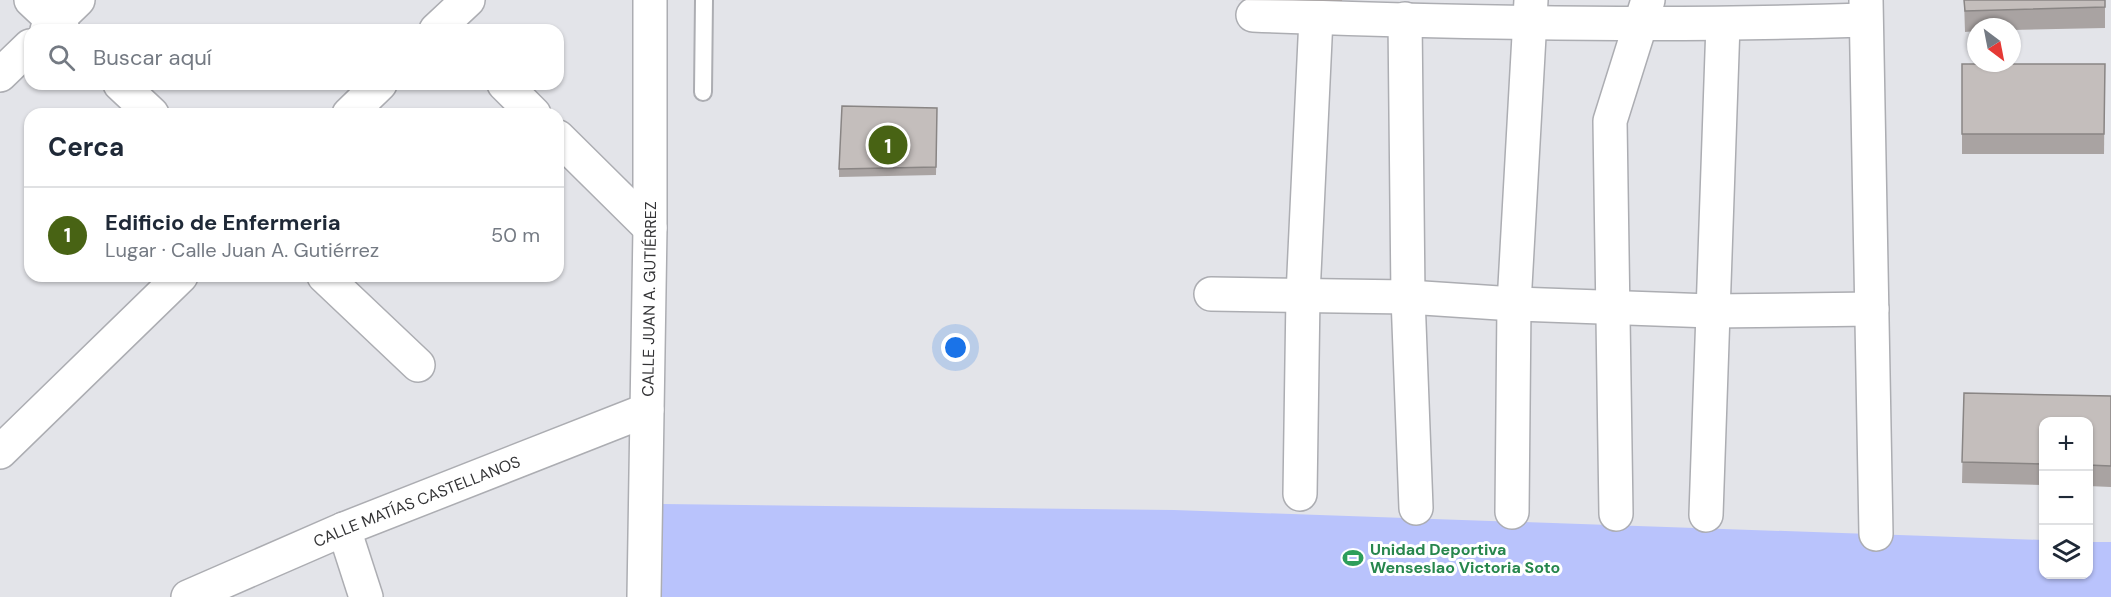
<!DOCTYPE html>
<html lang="es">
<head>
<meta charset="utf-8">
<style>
  :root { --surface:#fff; --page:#f6f6f7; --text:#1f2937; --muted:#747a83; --line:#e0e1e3; --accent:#486314 }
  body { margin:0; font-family:"DM Sans",sans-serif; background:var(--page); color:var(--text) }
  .controls { position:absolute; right:18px; bottom:18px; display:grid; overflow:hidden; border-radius:12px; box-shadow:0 2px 4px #0004 }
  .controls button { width:54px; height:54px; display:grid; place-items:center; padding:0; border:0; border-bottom:2px solid var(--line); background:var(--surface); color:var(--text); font:30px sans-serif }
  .compass { position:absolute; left:1967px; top:18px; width:54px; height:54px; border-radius:50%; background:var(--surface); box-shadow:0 2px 4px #0004; rotate:148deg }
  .you { position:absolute; left:956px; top:348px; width:21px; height:21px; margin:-15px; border:4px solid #fff; border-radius:50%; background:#1a73e8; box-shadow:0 0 0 9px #1a73e833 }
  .badge { display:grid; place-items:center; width:39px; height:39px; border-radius:50%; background:var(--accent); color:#fff; font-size:20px; font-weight:700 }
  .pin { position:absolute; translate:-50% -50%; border:3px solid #fff; box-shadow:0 2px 6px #0006 }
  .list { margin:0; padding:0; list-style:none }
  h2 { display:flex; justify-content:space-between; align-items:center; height:78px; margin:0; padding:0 24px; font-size:26px }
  h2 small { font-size:20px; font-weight:400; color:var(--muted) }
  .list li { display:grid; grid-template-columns:39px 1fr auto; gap:18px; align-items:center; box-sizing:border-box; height:96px; padding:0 24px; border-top:2px solid var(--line) }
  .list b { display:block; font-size:22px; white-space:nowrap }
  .list p { margin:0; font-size:20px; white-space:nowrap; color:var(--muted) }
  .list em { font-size:20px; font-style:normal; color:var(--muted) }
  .icon { flex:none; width:33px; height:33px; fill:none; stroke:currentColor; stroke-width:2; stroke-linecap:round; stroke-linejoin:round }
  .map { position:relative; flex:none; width:2111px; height:597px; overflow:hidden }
  .search { position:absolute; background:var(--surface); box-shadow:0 2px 4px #0004; left:24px; top:24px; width:540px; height:66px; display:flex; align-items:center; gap:15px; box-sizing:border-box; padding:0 21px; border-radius:18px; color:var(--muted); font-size:22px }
  .panel { position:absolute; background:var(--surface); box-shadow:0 2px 4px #0004; left:24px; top:108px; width:540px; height:174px; border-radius:18px }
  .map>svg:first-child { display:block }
  .green { fill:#b9c3fc }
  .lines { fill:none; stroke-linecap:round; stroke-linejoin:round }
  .service-casing { stroke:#acadb2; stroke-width:20 }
  .minor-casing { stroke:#acadb2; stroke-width:36 }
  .service { stroke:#fff; stroke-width:16 }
  .minor { stroke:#fff; stroke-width:33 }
  .wall { fill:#a9a3a2 }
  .building { fill:#c4bebc; stroke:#898584; stroke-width:1.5 }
  .labels { text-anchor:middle; stroke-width:6; stroke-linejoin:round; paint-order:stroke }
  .street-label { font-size:16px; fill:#333335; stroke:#fff }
  .leisure-label { font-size:16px; font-weight:bold; fill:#27864d; stroke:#fff; text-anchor:start }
</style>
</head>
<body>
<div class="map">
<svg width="2111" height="597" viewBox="0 0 2111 597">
  <rect width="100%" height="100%" fill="#e3e4e9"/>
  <path class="green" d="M663,504L1174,510L2043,540L2044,574H2088L2089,542H2111V597H662Z"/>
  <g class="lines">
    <g class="service-casing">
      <path id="service" d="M703,92L704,0"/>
    </g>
    <g class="minor-casing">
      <g id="minor">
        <path d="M31,0L63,30"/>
        <path d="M1866,0L1876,534"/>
        <path d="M1253,15C1457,23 1661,27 1865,20"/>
        <path d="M1405,19L1408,297L1416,508"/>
        <path d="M47,30L78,0"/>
        <path d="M436,30L468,0"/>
        <path d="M0,75L30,46"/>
        <path d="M120,84L152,114"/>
        <path d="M504,84L534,114"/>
        <path d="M349,114L380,84"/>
        <path d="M558,137L650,228"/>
        <path d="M324,276L418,365"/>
        <path d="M1211,294L1408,297L1514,304L1711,311L1872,309"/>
        <path d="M0,452L181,276"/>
        <path d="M1300,494L1303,295L1316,18"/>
        <path d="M1512,512L1514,304L1531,0"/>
        <path d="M1616,514L1610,121L1648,0"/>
        <path d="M1706,515L1723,24"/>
        <path d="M344,529L366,597"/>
        <path id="s1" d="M188,597L344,529L647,410"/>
        <path id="s2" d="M644,597L650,228V0"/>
      </g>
    </g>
    <use href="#service" class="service"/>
    <use href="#minor" class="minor"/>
  </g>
  <g class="wall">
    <path d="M1232,0H1342V1Z"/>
    <path d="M1964,0H2105V28L2012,30V27H1976V31L1965,32Z"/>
    <path d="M1962,64H2105L2104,154H1962Z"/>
    <path d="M937,108L936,175L839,177V169Z"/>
    <path d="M1964,393L2111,396V487L2088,486V422H2043V485L1962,483Z"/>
  </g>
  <g class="building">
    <path d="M1964,0H2105V7L1965,11Z"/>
    <path d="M1962,64H2105L2104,134H1962Z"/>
    <path d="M842,106L937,108L936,167L839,169Z"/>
    <path d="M1964,393L2111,396V466L2088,465V422H2043V464L1962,462Z"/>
  </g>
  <defs>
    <g id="stadium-bare" transform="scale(1.62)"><path d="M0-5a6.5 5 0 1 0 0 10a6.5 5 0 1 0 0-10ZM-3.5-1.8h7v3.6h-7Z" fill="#2e9e5b" stroke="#fff" stroke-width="2.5" paint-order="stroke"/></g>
  </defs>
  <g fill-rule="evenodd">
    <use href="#stadium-bare" x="1353" y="558"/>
  </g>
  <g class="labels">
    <g class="street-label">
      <text dy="6" stroke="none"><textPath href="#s2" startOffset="298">CALLE JUAN A. GUTIÉRREZ</textPath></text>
      <text dy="6" stroke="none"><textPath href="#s1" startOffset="248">CALLE MATÍAS CASTELLANOS</textPath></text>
    </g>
    <g class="leisure-label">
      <text x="1370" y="555">Unidad Deportiva<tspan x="1370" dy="18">Wenseslao Victoria Soto</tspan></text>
    </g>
  </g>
</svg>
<div class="controls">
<button>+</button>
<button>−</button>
<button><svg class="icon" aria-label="layers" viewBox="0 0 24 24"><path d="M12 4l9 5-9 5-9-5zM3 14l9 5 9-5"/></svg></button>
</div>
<svg class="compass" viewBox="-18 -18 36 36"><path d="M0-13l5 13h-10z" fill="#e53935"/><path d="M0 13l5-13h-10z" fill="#747a83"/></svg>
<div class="you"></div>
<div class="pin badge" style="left:888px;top:145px">1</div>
<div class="search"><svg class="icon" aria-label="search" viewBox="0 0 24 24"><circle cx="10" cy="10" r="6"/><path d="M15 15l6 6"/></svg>Buscar aquí</div>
<section class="panel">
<h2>Cerca<small></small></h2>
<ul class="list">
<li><span class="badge">1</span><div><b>Edificio de Enfermeria</b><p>Lugar · Calle Juan A. Gutiérrez</p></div><em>50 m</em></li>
</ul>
</section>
</div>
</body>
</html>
